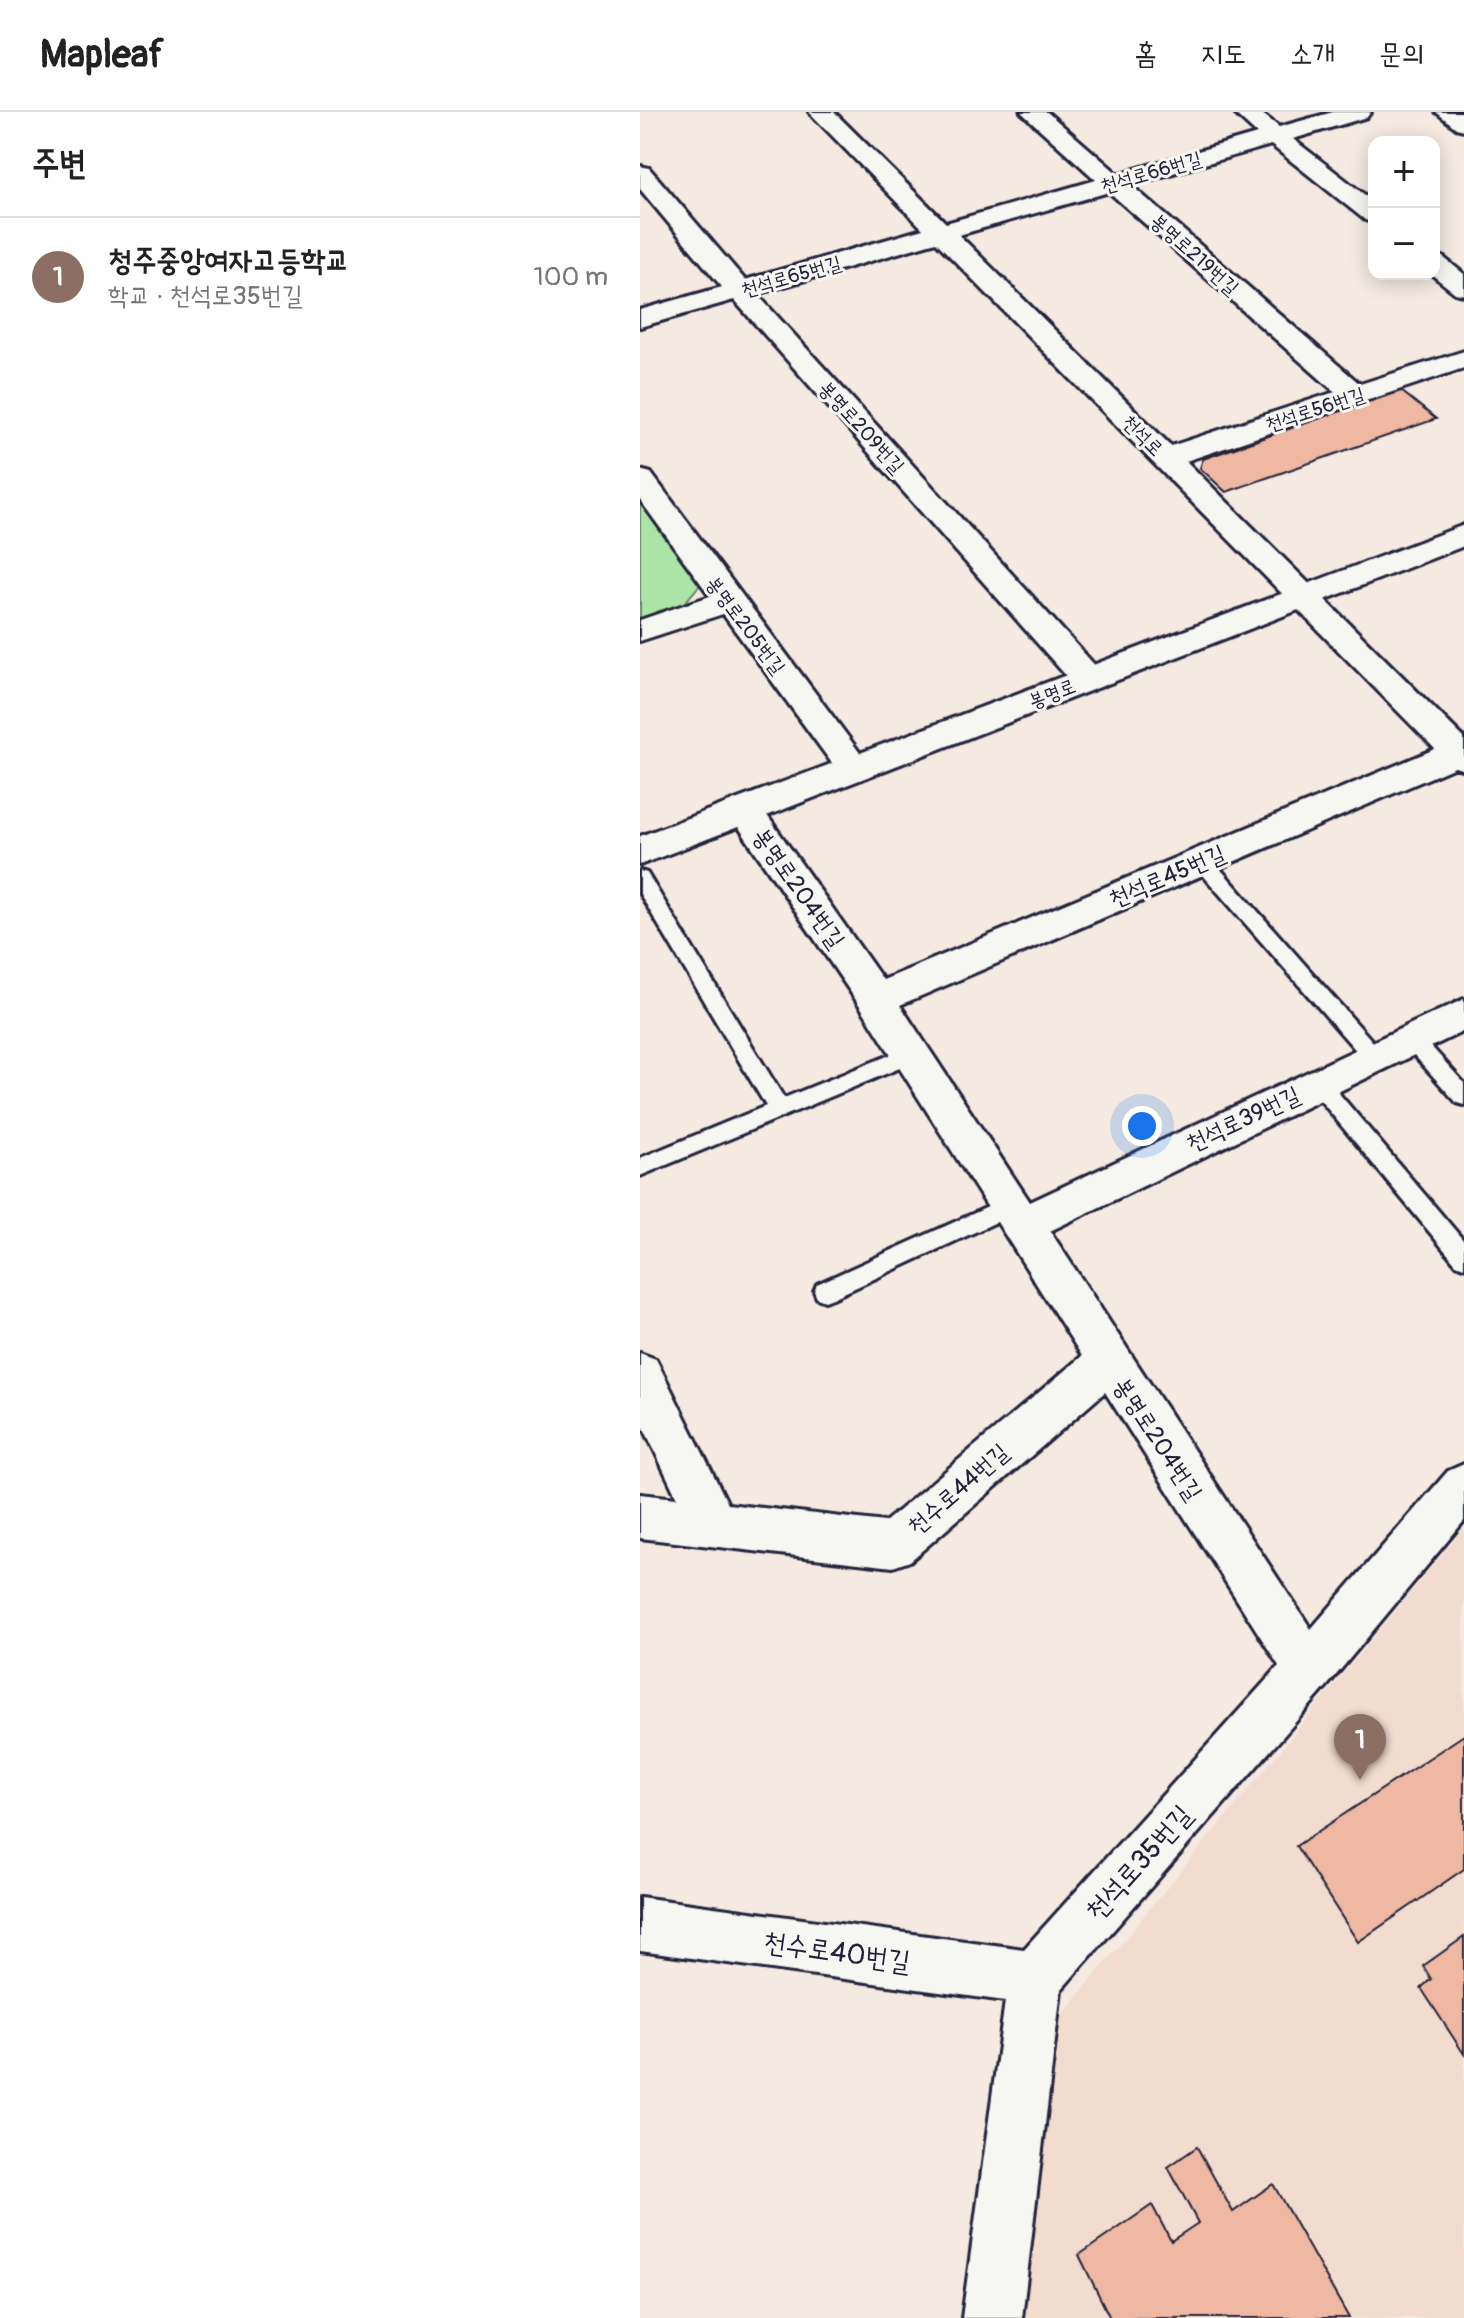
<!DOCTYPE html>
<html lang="ko">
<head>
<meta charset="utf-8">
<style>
  :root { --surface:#fff; --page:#f6f6f6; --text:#222; --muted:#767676; --line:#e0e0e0; --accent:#d93025 }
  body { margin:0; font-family:Pangolin,"Poor Story",sans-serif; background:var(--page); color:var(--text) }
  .controls { position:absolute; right:24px; top:24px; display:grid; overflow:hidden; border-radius:16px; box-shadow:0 4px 20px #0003 }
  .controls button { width:72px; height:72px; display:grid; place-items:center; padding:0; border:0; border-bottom:2px solid var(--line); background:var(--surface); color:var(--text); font:40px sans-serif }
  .you { position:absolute; left:502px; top:1014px; width:28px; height:28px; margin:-20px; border:6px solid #fff; border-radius:50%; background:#1a73e8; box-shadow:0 0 0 12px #1a73e833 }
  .badge { display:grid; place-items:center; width:52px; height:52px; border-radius:50%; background:var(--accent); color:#fff; font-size:26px; font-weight:700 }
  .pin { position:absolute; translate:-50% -66px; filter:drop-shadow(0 2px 4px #0008) }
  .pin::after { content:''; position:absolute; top:42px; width:28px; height:24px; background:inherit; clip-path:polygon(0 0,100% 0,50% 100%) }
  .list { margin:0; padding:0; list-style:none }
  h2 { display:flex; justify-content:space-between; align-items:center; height:104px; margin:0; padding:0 32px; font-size:34px }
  h2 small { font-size:26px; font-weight:400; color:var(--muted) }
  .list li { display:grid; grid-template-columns:52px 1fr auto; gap:24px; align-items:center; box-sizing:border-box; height:120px; padding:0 32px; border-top:2px solid var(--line) }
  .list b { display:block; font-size:30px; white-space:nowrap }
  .list p { margin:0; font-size:26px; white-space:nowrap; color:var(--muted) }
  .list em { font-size:26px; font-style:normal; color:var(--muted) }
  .map { position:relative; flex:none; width:824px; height:2206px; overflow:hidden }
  header { display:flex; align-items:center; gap:48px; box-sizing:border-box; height:112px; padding:0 40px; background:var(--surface); border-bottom:2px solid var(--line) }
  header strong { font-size:38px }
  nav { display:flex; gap:44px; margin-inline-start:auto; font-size:28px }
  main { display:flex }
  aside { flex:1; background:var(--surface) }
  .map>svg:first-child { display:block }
  .built { fill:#f2dbcf }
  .green { fill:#ace4a7; stroke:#678371; stroke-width:2 }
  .building { fill:#eeb8a2; stroke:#22223b; stroke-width:2 }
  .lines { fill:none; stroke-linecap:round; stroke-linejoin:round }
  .service-casing { stroke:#22223b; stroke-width:6 }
  .minor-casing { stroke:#22223b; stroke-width:6 }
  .tertiary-casing { stroke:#22223b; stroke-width:6 }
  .service { fill:#f6f6f2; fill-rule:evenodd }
  .minor { fill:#f6f6f2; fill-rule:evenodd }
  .tertiary { fill:#f6f6f2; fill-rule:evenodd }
  .labels { text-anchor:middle; stroke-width:6; stroke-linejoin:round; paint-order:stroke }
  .far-street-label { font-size:20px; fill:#22223b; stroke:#f6f6f2 }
  .street-label { font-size:24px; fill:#22223b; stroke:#f6f6f2 }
  .near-street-label { font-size:28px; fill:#22223b; stroke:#f6f6f2 }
</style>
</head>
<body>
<header>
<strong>Mapleaf</strong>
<nav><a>홈</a><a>지도</a><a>소개</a><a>문의</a></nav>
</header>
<main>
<aside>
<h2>주변<small></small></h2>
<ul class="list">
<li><span class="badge" style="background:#8d6e63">1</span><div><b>청주중앙여자고등학교</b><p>학교 · 천석로35번길</p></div><em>100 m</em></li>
</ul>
</aside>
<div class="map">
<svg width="824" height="2206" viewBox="0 0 824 2206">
  <rect width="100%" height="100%" fill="#f4eae2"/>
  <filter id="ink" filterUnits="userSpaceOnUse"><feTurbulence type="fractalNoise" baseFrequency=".0125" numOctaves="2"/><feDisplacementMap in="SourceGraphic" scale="16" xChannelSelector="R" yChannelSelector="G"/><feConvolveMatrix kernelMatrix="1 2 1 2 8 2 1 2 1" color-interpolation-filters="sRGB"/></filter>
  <g filter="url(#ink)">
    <path class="built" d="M824,1416V2206H380L408,1920Z"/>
    <path class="green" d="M0,387L63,469L43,493L0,508Z"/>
    <g class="building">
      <path d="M760,278L796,307L586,380L560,356L563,347Z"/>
      <path d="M824,1623V1757L718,1830L656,1734Z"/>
      <path d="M824,1825V1942L781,1876L791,1867L783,1854Z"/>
      <path d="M557,2035L593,2100L633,2072L709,2206H470L439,2143L512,2093L531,2129L558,2111L528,2055Z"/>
    </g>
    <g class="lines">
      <g class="service-casing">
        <g id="service">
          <path d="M562,742L569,744L741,939L744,945L741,951H727L555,754L553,749Z"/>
          <path d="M0,759L7,761L144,986L272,934L279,936L282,942L279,948L0,1064V1046L126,994L0,782Z"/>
          <path d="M772,919L779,921L824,971V993L817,991L765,933L762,927Z"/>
          <path d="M678,963L685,965L824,1129V1155L816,1152L671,977L668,971L671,965Z"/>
          <path d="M370,1085L378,1088L381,1094L378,1100L193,1186L185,1189L177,1186L174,1179L177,1172Z"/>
        </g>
      </g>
      <g class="minor-casing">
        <g id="minor">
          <path d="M169,0H194L306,111L456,68L381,0H407L478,62L617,22L593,0H620L639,15L693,0H731L727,5L653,27L734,90V111L725,108L631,33L491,73L720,272L824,239V256L546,349L824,626V658L815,655L260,893L390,1090L824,887V919L410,1119L671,1517L808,1359L824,1352V1409L687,1574L421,1878L382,2206H322L365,1889L0,1839V1785L384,1837L639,1554L465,1280L270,1449L253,1455L0,1426V1382L37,1386L0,1308V1241L16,1247L88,1392L245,1410L442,1244L222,897L87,698L93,689L105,686L117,689L243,868L795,637L296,130L117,182L460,559L465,567L460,575L448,578L436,575L94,188L0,215V198L82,175L0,77V54L9,56L105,168L283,117ZM469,80L695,280L531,334L319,123Z"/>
          <path d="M796,0H824V18L816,16Z"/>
          <path d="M794,143L803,145L824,162V183L815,181L791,162Z"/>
          <path d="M0,358L11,361L226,649L231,657L226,665L214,669L202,665L83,502L0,529V508L70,484L0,388Z"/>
        </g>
      </g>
      <g class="tertiary-casing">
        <path id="tertiary" d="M824,413V434L0,753V724Z"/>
      </g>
      <use href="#service" class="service"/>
      <use href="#minor" class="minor"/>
      <use href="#tertiary" class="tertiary"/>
    </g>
  </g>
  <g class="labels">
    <g class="far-street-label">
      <text transform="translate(511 60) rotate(-16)" y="7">천석로66번길</text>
      <text transform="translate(555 142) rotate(42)" y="7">봉명로219번길</text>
      <text transform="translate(151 164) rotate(-16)" y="7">천석로65번길</text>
      <text transform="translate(675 297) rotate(-18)" y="7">천석로56번길</text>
      <text transform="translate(222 315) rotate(48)" y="7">봉명로209번길</text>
      <text transform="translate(503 323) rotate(45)" y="7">천석로</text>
      <text transform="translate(106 513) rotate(53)" y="7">봉명로205번길</text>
      <text transform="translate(412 581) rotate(-21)" y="7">봉명로</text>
    </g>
    <g class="street-label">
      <text transform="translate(527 764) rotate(-23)" y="8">천석로45번길</text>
      <text transform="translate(159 776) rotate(55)" y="8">봉명로204번길</text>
      <text transform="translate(603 1007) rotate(-25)" y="8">천석로39번길</text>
      <text transform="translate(518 1327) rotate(57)" y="8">봉명로204번길</text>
      <text transform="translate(318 1377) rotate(-41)" y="8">천수로44번길</text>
    </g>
    <g class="near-street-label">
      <text transform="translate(498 1750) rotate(-48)" y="10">천석로35번길</text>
      <text transform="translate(197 1839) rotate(8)" y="10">천수로40번길</text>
    </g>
  </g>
</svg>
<div class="controls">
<button>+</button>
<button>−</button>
</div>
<div class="you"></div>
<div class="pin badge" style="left:720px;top:1668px;background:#8d6e63">1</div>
</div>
</main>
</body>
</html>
